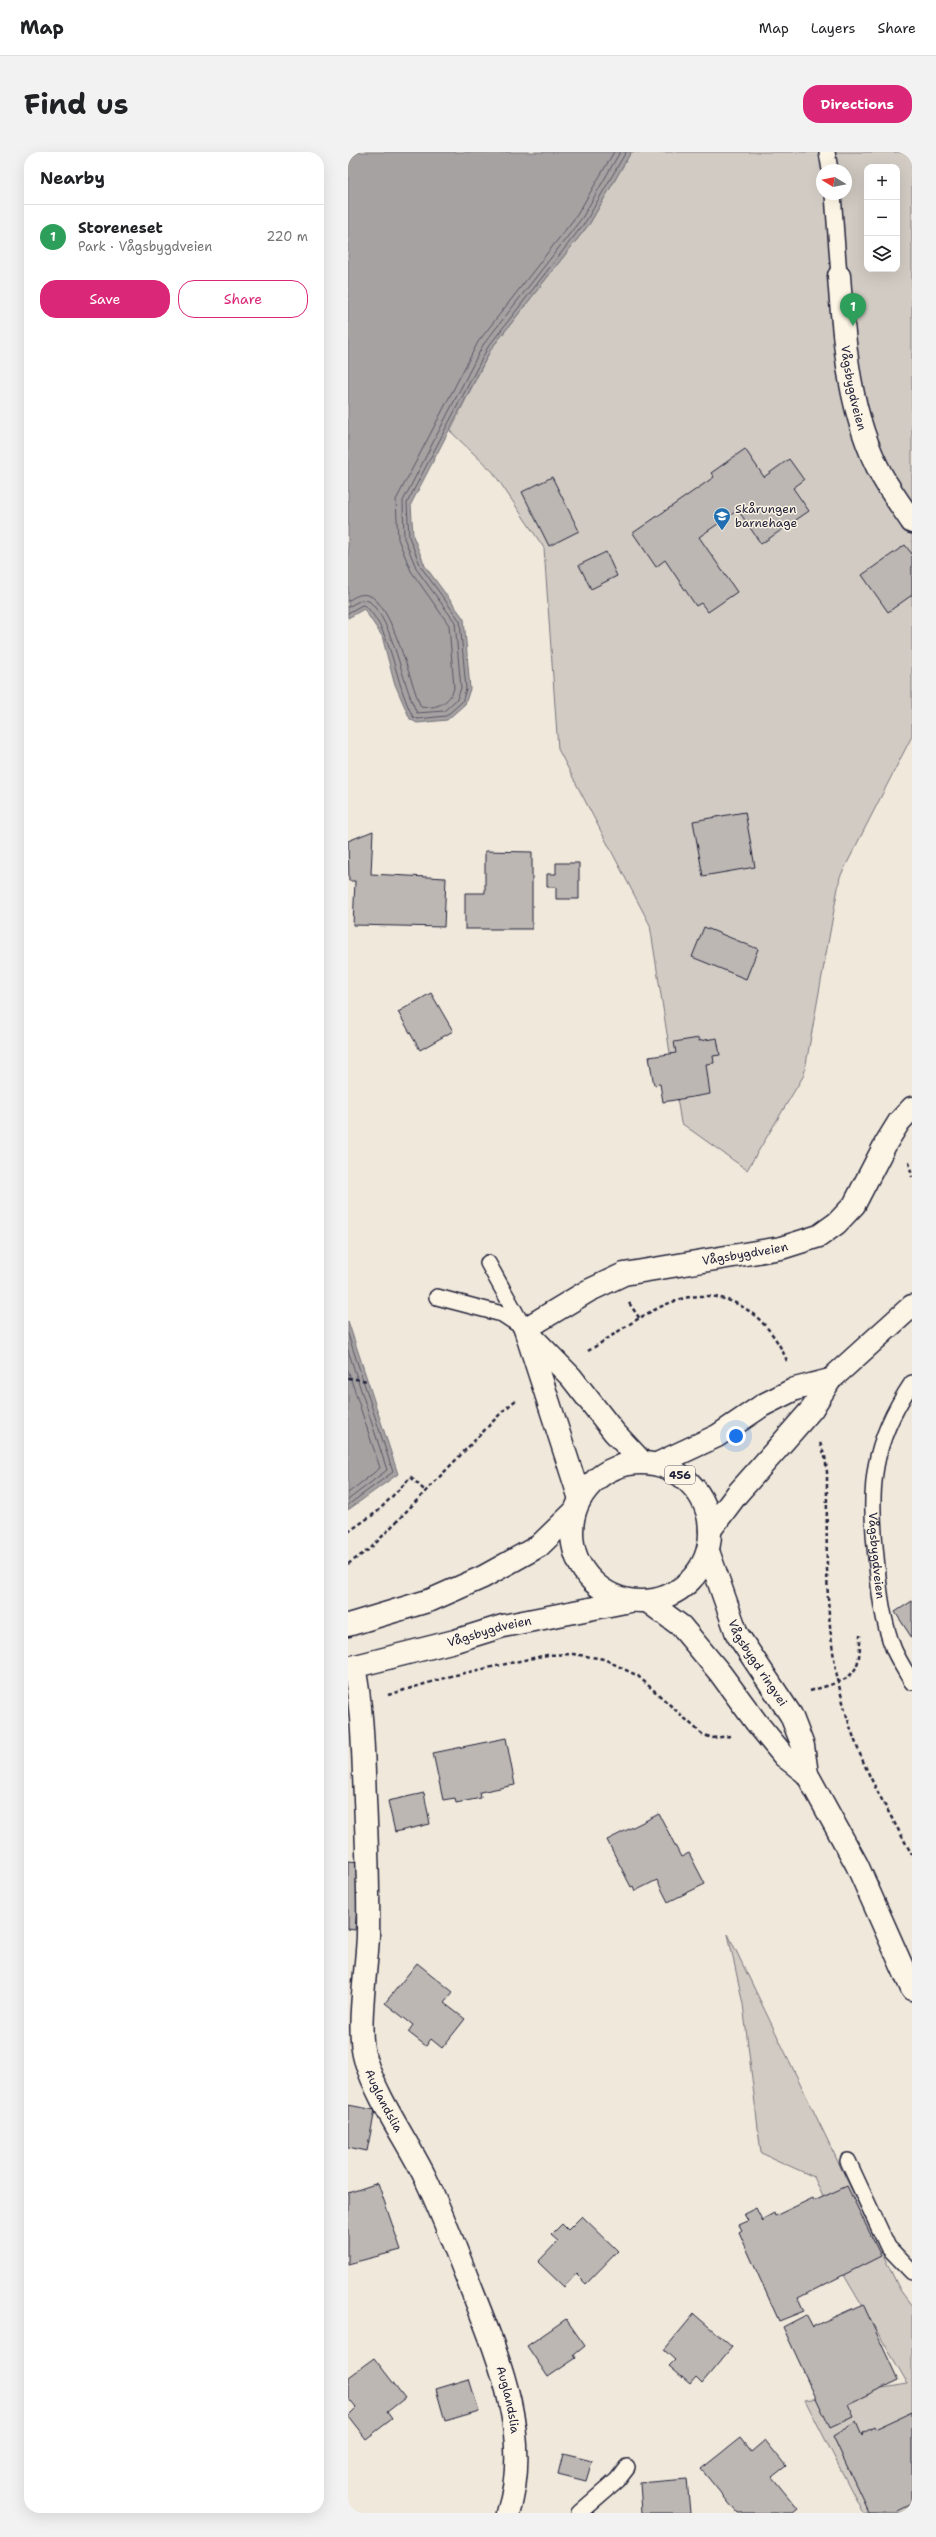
<!DOCTYPE html>
<html lang="en">
<head>
<meta charset="utf-8">
<style>
  :root { --surface:#fff; --page:#f2f2f2; --text:#202124; --muted:#757577; --line:#e0e0e0; --accent:#db2777 }
  body { margin:0; font-family:"Shantell Sans",sans-serif; background:var(--page); color:var(--text) }
  .controls { position:absolute; right:12px; top:12px; display:grid; overflow:hidden; border-radius:8px; box-shadow:0 4px 16px #0002 }
  .controls button { width:36px; height:36px; display:grid; place-items:center; padding:0; border:0; border-bottom:1px solid var(--line); background:var(--surface); color:var(--text); font:20px sans-serif }
  .compass { position:absolute; left:468px; top:12px; width:36px; height:36px; border-radius:50%; background:var(--surface); box-shadow:0 4px 16px #0002; rotate:280deg }
  .you { position:absolute; left:388px; top:1284px; width:14px; height:14px; margin:-10px; border:3px solid #fff; border-radius:50%; background:#1a73e8; box-shadow:0 0 0 6px #1a73e833 }
  .badge { display:grid; place-items:center; width:26px; height:26px; border-radius:50%; background:var(--accent); color:#fff; font-size:13px; font-weight:700 }
  .pin { position:absolute; translate:-50% -33px; filter:drop-shadow(0 1px 2px #0008) }
  .pin::after { content:''; position:absolute; top:21px; width:14px; height:12px; background:inherit; clip-path:polygon(0 0,100% 0,50% 100%) }
  .list { margin:0; padding:0; list-style:none }
  h2 { display:flex; justify-content:space-between; align-items:center; height:52px; margin:0; padding:0 16px; font-size:17px }
  h2 small { font-size:13px; font-weight:400; color:var(--muted) }
  .list li { display:grid; grid-template-columns:26px 1fr auto; gap:12px; align-items:center; box-sizing:border-box; height:64px; padding:0 16px; border-top:1px solid var(--line) }
  .list b { display:block; font-size:15px; white-space:nowrap }
  .list p { margin:0; font-size:13px; white-space:nowrap; color:var(--muted) }
  .list em { font-size:13px; font-style:normal; color:var(--muted) }
  .actions { display:flex; gap:8px; padding:12px 16px }
  .actions a { flex:1; padding:9px 0; border:1px solid var(--accent); border-radius:16px; text-align:center; font-size:14px; color:var(--accent) }
  .actions .main { background:var(--accent); color:#fff }
  .icon { flex:none; width:22px; height:22px; fill:none; stroke:currentColor; stroke-width:2; stroke-linecap:round; stroke-linejoin:round }
  .map { position:relative; flex:none; width:564px; height:2361px; overflow:hidden; border-radius:16px }
  header { display:flex; align-items:center; gap:24px; box-sizing:border-box; height:56px; padding:0 20px; background:var(--surface); border-bottom:1px solid var(--line) }
  header strong { font-size:19px }
  nav { display:flex; gap:22px; margin-inline-start:auto; font-size:14px }
  .intro { display:flex; align-items:center; justify-content:space-between; box-sizing:border-box; height:96px; padding:0 24px }
  h1 { margin:0; font-size:28px }
  .button { padding:10px 18px; border-radius:16px; background:var(--accent); color:#fff; font-size:14px; font-weight:700 }
  main { display:flex; gap:24px; padding:0 24px }
  aside { flex:1; background:var(--surface); border-radius:16px; box-shadow:0 4px 16px #0002 }
  .map>svg:first-child { display:block }
  .green { fill:#d1cbc3; stroke:#7a767f; fill-rule:evenodd }
  .water { fill:#a6a2a2; stroke:#716f79 }
  .lines { fill:none; stroke-linecap:round; stroke-linejoin:round }
  .shore { stroke:#575564; stroke-width:1 }
  .building { fill:#bcb7b3; stroke:#22223b }
  .service-casing { stroke:#22223b; stroke-width:18 }
  .minor-casing { stroke:#22223b; stroke-width:25 }
  .tertiary-casing { stroke:#22223b; stroke-width:25 }
  .primary-casing { stroke:#22223b; stroke-width:25 }
  .path { stroke:#22223b; stroke-width:2.5; stroke-dasharray:4 3; stroke-linecap:butt }
  .service { stroke:#fcf5e5; stroke-width:15 }
  .minor { stroke:#fcf5e5; stroke-width:22 }
  .tertiary { stroke:#fcf5e5; stroke-width:22 }
  .primary { stroke:#fcf5e5; stroke-width:22 }
  .primary-bridge-casing { stroke:#22223b; stroke-width:25; stroke-linecap:butt }
  .primary-bridge { stroke:#fcf5e5; stroke-width:22 }
  .labels { text-anchor:middle; stroke-width:3; stroke-linejoin:round; paint-order:stroke }
  .shield { fill:#fcf5e5; stroke:#63616e; stroke-width:1 }
  .shield-label { font-size:11px; font-weight:bold; fill:#22223b }
  .street-label { font-size:12px; fill:#22223b; stroke:#fcf5e5 }
  .poi-label { font-size:12px; fill:#22223b; stroke:#fcf5e5; text-anchor:start }
</style>
</head>
<body>
<header>
<strong>Map</strong>
<nav><a>Map</a><a>Layers</a><a>Share</a></nav>
</header>
<div class="intro"><h1>Find us</h1><a class="button">Directions</a></div>
<main>
<aside>
<h2>Nearby<small></small></h2>
<ul class="list">
<li><span class="badge" style="background:#2e9e5b">1</span><div><b>Storeneset</b><p>Park · Vågsbygdveien</p></div><em>220 m</em></li>
</ul>
<div class="actions"><a class="main">Save</a><a>Share</a></div>
</aside>
<div class="map">
<svg width="564" height="2361" viewBox="0 0 564 2361">
  <rect width="100%" height="100%" fill="#efe8db"/>
  <filter id="ink" filterUnits="userSpaceOnUse"><feTurbulence type="fractalNoise" baseFrequency=".025" numOctaves="2"/><feDisplacementMap in="SourceGraphic" scale="8" xChannelSelector="R" yChannelSelector="G"/><feConvolveMatrix kernelMatrix="1 2 1 2 8 2 1 2 1" color-interpolation-filters="sRGB"/></filter>
  <g filter="url(#ink)">
    <g class="green">
      <path d="M283,0H564V584L492,725L456,923L399,1018L333,971L302,773L210,597L196,396L145,320L102,279L143,197L242,71ZM519,15H549V117H519ZM474,18H498V42H474Z"/>
      <path d="M380,1782L552,2138L564,2154V2361H515L457,2248L560,2232L493,2118L489,2076L466,2025L413,2001L395,1852Z"/>
    </g>
    <g class="water">
      <path d="M0,0H283L242,71L143,197L63,352L65,384L77,414L116,467L122,537L117,552L99,568L69,571L62,567L46,530L34,484L16,457L0,466Z"/>
      <path d="M0,1169L50,1322L0,1358Z"/>
    </g>
    <g class="lines">
      <g class="shore">
        <path d="M0,449C6,445 12,441 20,443C44,450 62,531 73,555C88,557 102,551 106,536L101,473L63,419L50,387L48,348L130,190L229,63L266,0"/>
        <path d="M0,455L13,448L21,449C46,471 53,529 69,561L96,559L109,547L113,536L107,470L69,418L56,386L55,349L135,193L234,66L272,0"/>
        <path d="M0,461L14,453L18,454C46,484 46,529 65,565L70,567L98,564L114,550L118,537L112,469L73,415L61,385L59,351L140,195L238,69L278,0"/>
        <path d="M0,1182L45,1320L0,1353"/>
        <path d="M0,1198L39,1318L0,1348"/>
        <path d="M0,1218L32,1316L0,1341"/>
      </g>
    </g>
    <g class="building">
      <path d="M397,297L416,325L441,307L456,328L445,336L461,359L413,392L390,358L351,385L389,440L360,460L353,451L348,454L317,408L308,415L285,381L366,325L363,321Z"/>
      <path d="M204,325L231,379L201,394L174,340Z"/>
      <path d="M557,393L564,402V443L540,460L514,423Z"/>
      <path d="M258,400L269,424L243,437L231,413Z"/>
      <path d="M397,660L407,715L355,724L345,669Z"/>
      <path d="M25,679L23,722L98,726L96,775L5,773L7,729H1L0,689Z"/>
      <path d="M137,699L184,700V777H117V741H137Z"/>
      <path d="M208,711H231V747H208V735H199V722H208Z"/>
      <path d="M356,775L410,797L398,827L344,805Z"/>
      <path d="M83,841L105,879L72,898L50,860Z"/>
      <path d="M351,886V889L369,886L372,903L365,904L366,911L358,912L362,942L315,950L312,932L306,933L301,905L328,901L326,890Z"/>
      <path d="M564,1449V1486L547,1460Z"/>
      <path d="M158,1586L167,1633L132,1640L133,1646L108,1651L107,1646L95,1648L85,1601Z"/>
      <path d="M76,1641L82,1672L47,1680L40,1649Z"/>
      <path d="M311,1662L333,1705L341,1701L357,1732L320,1750L309,1728L287,1739L285,1734L283,1735L259,1688Z"/>
      <path d="M0,1709L13,1710L7,1778L0,1777Z"/>
      <path d="M69,1811L105,1840L96,1851L117,1867L94,1896L83,1887L78,1894L60,1880L65,1873L37,1851Z"/>
      <path d="M0,1953L27,1958L19,1999L0,1995Z"/>
      <path d="M30,2031L53,2098L0,2112V2041Z"/>
      <path d="M499,2034L533,2104L450,2146L456,2159L431,2169L391,2080L394,2078L391,2073L400,2069L396,2062L408,2056L415,2070V2067L426,2061L427,2064L465,2046L466,2049Z"/>
      <path d="M234,2064L270,2099L238,2132L228,2122L216,2135L190,2110L210,2089L203,2083L214,2072L220,2078Z"/>
      <path d="M515,2152L550,2228L500,2252L506,2265L482,2276L435,2175L458,2163L465,2176L466,2174Z"/>
      <path d="M346,2162L384,2195L354,2231L348,2225L342,2232L321,2214L327,2208L316,2198Z"/>
      <path d="M218,2167L237,2194L226,2203L228,2206L200,2225L179,2194Z"/>
      <path d="M26,2206L57,2246L39,2260L44,2267L18,2287L0,2264L8,2256L0,2246V2225Z"/>
      <path d="M121,2227L131,2259L97,2269L88,2237Z"/>
      <path d="M564,2260V2352L550,2359L551,2361H521L485,2284L508,2270L514,2284L515,2281L526,2275L527,2277Z"/>
      <path d="M392,2286L403,2300L417,2288L438,2314L424,2325L450,2357L445,2361H389L353,2317Z"/>
      <path d="M215,2302L244,2309L238,2329L210,2322Z"/>
      <path d="M339,2327L342,2361H294L292,2331Z"/>
    </g>
    <g class="lines">
      <g class="service-casing">
        <g id="service">
          <path d="M479,0L482,18"/>
          <path d="M485,42L491,124"/>
          <path d="M140,1111L176,1176"/>
          <path d="M89,1145L154,1162L177,1177"/>
          <path id="s1" d="M564,1231C523,1292 521,1334 528,1405C531,1436 534,1469 546,1498C551,1509 558,1520 564,1530"/>
          <path d="M500,2009L540,2095L564,2120"/>
          <path d="M231,2361L269,2328L279,2315"/>
        </g>
      </g>
      <g class="minor-casing">
        <g id="minor">
          <path id="s2" d="M491,124C496,192 501,263 534,324C543,340 554,355 564,370"/>
          <path id="s3" d="M177,1177L240,1139L276,1122L433,1096L471,1084L489,1071L506,1053L538,991L551,970L564,956"/>
          <path d="M177,1177L232,1347"/>
          <path d="M180,1181L223,1225L266,1280L294,1310"/>
          <path id="s4" d="M6,1515C15,1560 15,1601 17,1647C19,1692 21,1738 20,1783C19,1816 8,1877 17,1907C30,1949 57,1985 77,2025C93,2059 107,2095 121,2131C149,2202 185,2284 160,2361"/>
        </g>
      </g>
      <g class="tertiary-casing">
        <g id="tertiary">
          <path id="s5" d="M360,1399L389,1482L443,1563L455,1594L459,1622L509,1713L564,1837"/>
          <path d="M299,1449L333,1474L372,1521L408,1570L436,1604L459,1622"/>
        </g>
      </g>
      <g class="primary-casing">
        <g id="primary">
          <path d="M482,1228L564,1154"/>
          <circle cx="293" cy="1380" r="69"/>
          <path d="M309,1312L369,1284L415,1253"/>
          <path d="M362,1378L389,1342L428,1298"/>
          <path d="M0,1473L83,1448L135,1425L191,1394L226,1360"/>
          <path id="s6" d="M0,1516L107,1489L155,1474L282,1449"/>
        </g>
      </g>
      <g class="path">
        <path d="M561,1010L564,1025"/>
        <path d="M281,1151L292,1167"/>
        <path d="M240,1199C268,1182 298,1158 330,1148C380,1132 421,1165 439,1209"/>
        <path d="M0,1226L20,1229"/>
        <path d="M472,1291L477,1304L479,1320C479,1414 474,1496 506,1586C520,1627 544,1665 564,1703"/>
        <path d="M0,1380L29,1360L63,1325L78,1340"/>
        <path d="M0,1412L23,1396L155,1259L169,1247"/>
        <path d="M462,1539C501,1527 513,1528 512,1483"/>
        <path d="M40,1543L103,1524L199,1503L225,1502L256,1507L290,1524L354,1582L364,1586L382,1584"/>
      </g>
      <use href="#service" class="service"/>
      <use href="#minor" class="minor"/>
      <use href="#tertiary" class="tertiary"/>
      <use href="#primary" class="primary"/>
      <g class="primary-bridge-casing">
        <g id="primary-bridge">
          <path d="M415,1253L447,1237L482,1228"/>
          <path d="M428,1298L464,1257L482,1228"/>
        </g>
      </g>
      <use href="#primary-bridge" class="primary-bridge"/>
    </g>
  </g>
  <defs>
    <g id="school-pin" transform="scale(0.9)"><path d="M0 17L-7.5 6A9.5 9.5 0 1 1 7.5 6Z" fill="#1f6fb2" stroke="#fcf5e5"/><path d="M0-5L7-2L0 1L-7-2ZM-4 1L0 2.5L4 1V4Q0 6-4 4Z" fill="#fff"/></g>
  </defs>
  <g fill-rule="evenodd">
    <use href="#school-pin" x="374" y="364"/>
  </g>
  <g class="labels">
    <rect class="shield" x="317" y="1314" width="30" height="18" rx="3"/>
    <g class="shield-label">
      <text x="332" y="1327">456</text>
    </g>
    <g class="street-label">
      <text dy="4" stroke="none"><textPath href="#s2" startOffset="113">Vågsbygdveien</textPath></text>
      <text dy="4" stroke="none"><textPath href="#s3" startOffset="236">Vågsbygdveien</textPath></text>
      <text dy="4" stroke="none"><textPath href="#s1" startOffset="181">Vågsbygdveien</textPath></text>
      <text dy="4" stroke="none"><textPath href="#s6" startOffset="146">Vågsbygdveien</textPath></text>
      <text dy="4" stroke="none"><textPath href="#s5" startOffset="123">Vågsbygd ringvei</textPath></text>
      <text dy="4" stroke="none"><textPath href="#s4" startOffset="439">Auglandslia</textPath></text>
      <text dy="4" stroke="none"><textPath href="#s4" startOffset="764">Auglandslia</textPath></text>
    </g>
    <g class="poi-label">
      <text x="387" y="361">Skårungen<tspan x="387" dy="14">barnehage</tspan></text>
    </g>
  </g>
</svg>
<div class="controls">
<button>+</button>
<button>−</button>
<button><svg class="icon" aria-label="layers" viewBox="0 0 24 24"><path d="M12 4l9 5-9 5-9-5zM3 14l9 5 9-5"/></svg></button>
</div>
<svg class="compass" viewBox="-18 -18 36 36"><path d="M0-13l5 13h-10z" fill="#e53935"/><path d="M0 13l5-13h-10z" fill="#757577"/></svg>
<div class="you"></div>
<div class="pin badge" style="left:505px;top:174px;background:#2e9e5b">1</div>
</div>
</main>
</body>
</html>
